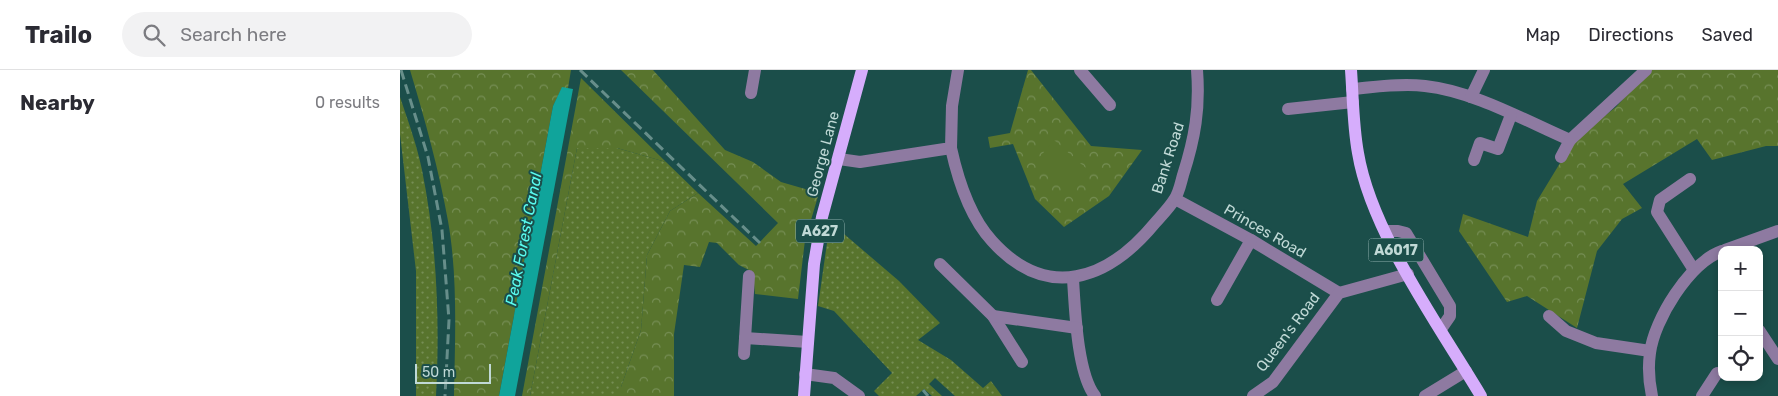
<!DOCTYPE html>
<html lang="en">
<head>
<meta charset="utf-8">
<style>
  :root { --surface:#fff; --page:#f2f2f3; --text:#2b2b33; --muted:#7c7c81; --line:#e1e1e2 }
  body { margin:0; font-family:Rubik,sans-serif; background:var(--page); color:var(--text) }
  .controls { position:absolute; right:15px; bottom:15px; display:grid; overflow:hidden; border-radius:10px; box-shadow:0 2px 8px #0003 }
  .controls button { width:45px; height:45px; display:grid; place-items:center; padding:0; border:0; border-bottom:1px solid var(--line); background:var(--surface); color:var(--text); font:25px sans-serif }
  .scale { position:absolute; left:15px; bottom:12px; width:76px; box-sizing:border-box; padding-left:5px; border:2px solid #c0d9d6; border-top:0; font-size:14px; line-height:18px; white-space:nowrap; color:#c0d9d6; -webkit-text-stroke:4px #1b4e4a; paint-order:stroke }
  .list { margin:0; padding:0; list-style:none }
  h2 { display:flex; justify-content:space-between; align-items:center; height:65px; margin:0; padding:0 20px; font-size:21px }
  h2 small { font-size:16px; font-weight:400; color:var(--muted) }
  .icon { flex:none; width:28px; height:28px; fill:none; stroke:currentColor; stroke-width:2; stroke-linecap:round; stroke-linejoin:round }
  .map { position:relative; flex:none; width:1378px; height:326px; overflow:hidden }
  header { display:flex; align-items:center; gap:30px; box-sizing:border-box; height:70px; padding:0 25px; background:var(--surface); border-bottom:1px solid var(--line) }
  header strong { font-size:24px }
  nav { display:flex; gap:28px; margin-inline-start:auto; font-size:18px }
  .search { width:350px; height:45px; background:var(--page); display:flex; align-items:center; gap:12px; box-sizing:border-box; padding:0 18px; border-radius:28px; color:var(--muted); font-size:19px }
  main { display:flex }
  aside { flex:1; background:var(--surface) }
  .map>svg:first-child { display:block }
  .grass { fill:url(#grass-dots) }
  .forest { fill:url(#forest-crowns) }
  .garden { fill:#58742d }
  .water { fill:#10a49b }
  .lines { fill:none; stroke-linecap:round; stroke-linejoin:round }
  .minor { stroke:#8e7aa1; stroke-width:12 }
  .major { stroke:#d6adfc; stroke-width:12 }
  .rail { stroke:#678e8a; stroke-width:3; stroke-dasharray:10 5; stroke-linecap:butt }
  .labels { text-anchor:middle; stroke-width:4; stroke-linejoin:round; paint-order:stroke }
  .shield { fill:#1b4e4a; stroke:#8eafac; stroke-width:1 }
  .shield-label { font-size:14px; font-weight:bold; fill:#c0d9d6 }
  .street-label { font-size:15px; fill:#c0d9d6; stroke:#1b4e4a }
  .water-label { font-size:16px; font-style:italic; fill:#59fbef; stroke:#1b4e4a }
</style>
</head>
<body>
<header>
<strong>Trailo</strong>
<div class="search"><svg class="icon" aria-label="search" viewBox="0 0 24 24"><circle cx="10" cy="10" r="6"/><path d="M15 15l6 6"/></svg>Search here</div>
<nav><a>Map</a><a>Directions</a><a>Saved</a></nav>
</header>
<main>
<aside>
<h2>Nearby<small>0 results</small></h2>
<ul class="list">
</ul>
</aside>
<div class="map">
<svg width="1378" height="326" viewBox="0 0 1378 326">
  <defs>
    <pattern id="grass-dots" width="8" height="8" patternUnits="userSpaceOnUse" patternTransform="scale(1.25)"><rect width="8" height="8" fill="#58742d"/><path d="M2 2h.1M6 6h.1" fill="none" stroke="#768e55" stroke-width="1.8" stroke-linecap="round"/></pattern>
    <pattern id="forest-crowns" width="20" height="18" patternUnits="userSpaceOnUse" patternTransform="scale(1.25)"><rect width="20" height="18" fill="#58742d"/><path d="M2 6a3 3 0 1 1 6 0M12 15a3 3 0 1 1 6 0" fill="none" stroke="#768e55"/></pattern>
  </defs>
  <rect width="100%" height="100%" fill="#1b4e4a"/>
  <g class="grass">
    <path d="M0,27C8,51 17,75 22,100C37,174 40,251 36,326H16V201L0,64Z"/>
    <path d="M177,78H217L266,92L298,123L270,141L247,185L241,260L221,317V326H130Z"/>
    <path d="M430,152L499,211L540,253L518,270L551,290L583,318L591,311L602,326H555L535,308L529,314L542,326H532L524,319L516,326H479L474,321L492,303L434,241L418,236Z"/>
  </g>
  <g class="forest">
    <path d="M10,0H171L168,18H162L153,36L99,326H54C55,270 58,207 48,151C39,100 25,50 10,0Z"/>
    <path d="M221,0H253L325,80L353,92L381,112L419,123L405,170L398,229L355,224L353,202L339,195L317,173L309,172L300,197L284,195L274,264V326H221V317L241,260L247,185L270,141L298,123L356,176L378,153Z"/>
    <path d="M628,0H631L691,76L742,80L709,126L664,157L635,129L613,74L590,78L588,67L610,63Z"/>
    <path d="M1250,0H1378V76H1366L1312,90L1297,69L1223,114L1242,138L1222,149L1197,181L1177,258L1127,226L1107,232L1059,161L1063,144L1128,167L1137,131L1174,70L1216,37Z"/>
    <path d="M181,8L266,92L217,78H177L130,326H122Z"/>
  </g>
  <path class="garden" d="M654,70L690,102L674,118L639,88Z"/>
  <path class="water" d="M162,17L173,19L115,326H99L153,36Z"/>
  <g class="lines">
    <g class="minor">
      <path d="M680,0L710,35"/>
      <path d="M952,19C976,17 1001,13 1025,16C1073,21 1126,51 1170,70"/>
      <path d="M351,23L355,0"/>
      <path d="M1071,27L1084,0"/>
      <path d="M888,39L953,32"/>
      <path d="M551,78C558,110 569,146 592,171C647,232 708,210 755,153C761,146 769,138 774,130C779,123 781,112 783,105C795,68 800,38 797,0"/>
      <path d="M1161,87L1170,70L1246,0"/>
      <path d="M439,89L460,92L551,78L552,36L558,0"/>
      <path d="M1074,90L1080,73L1098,79L1111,45"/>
      <path d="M1290,109L1260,130L1257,142L1294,200"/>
      <path d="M775,129L851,170L939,223"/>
      <path d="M986,161H998L1006,163L1050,236V246L1041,259"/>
      <path d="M1325,180L1378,161"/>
      <path d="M540,194L593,246L622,292"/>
      <path d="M673,209C675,239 677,303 695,326"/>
      <path d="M817,230L851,170"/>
      <path d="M593,246L677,258"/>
      <path d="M1149,246L1166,261L1196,273L1250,281"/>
      <path d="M1359,260L1378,289"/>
      <path d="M345,268L408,272"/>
      <path d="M344,284L349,206"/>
      <path d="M405,304L434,308L459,326"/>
      <path d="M853,326L873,312L939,223L1008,204"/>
      <path d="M1025,326L1066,301"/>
      <path d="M1252,326C1249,312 1248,297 1250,283C1254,250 1289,193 1322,181"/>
      <path d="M1302,326L1317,303"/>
    </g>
    <g class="major">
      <path d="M951,0C953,27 953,56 958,83C971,162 1040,257 1081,326"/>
      <path d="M404,326L414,194L422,147L462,0"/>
    </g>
    <g class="rail">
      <path d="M1,0L28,87L42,160L49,250L45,326"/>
      <path d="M180,0L360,173"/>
      <path d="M523,320L528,326"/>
    </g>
  </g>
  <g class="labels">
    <g class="shield">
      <rect x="396" y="149.5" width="48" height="23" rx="4"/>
      <rect x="968.5" y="168.5" width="55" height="23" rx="4"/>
    </g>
    <g class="shield-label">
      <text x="420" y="166">A627</text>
      <text x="996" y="185">A6017</text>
    </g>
    <g class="street-label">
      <text transform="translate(423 84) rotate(-75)" y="5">George Lane</text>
      <text transform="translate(768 88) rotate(-72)" y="5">Bank Road</text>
      <text transform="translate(865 161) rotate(30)" y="5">Princes Road</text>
      <text transform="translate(888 262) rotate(-53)" y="5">Queen's Road</text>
    </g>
    <g class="water-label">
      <text transform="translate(123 169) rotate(-79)" y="6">Peak Forest Canal</text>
    </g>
  </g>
</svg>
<div class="controls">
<button>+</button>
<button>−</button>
<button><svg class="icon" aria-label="locate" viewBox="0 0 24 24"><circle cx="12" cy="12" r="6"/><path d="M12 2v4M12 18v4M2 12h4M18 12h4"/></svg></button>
</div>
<div class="scale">50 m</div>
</div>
</main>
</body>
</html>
